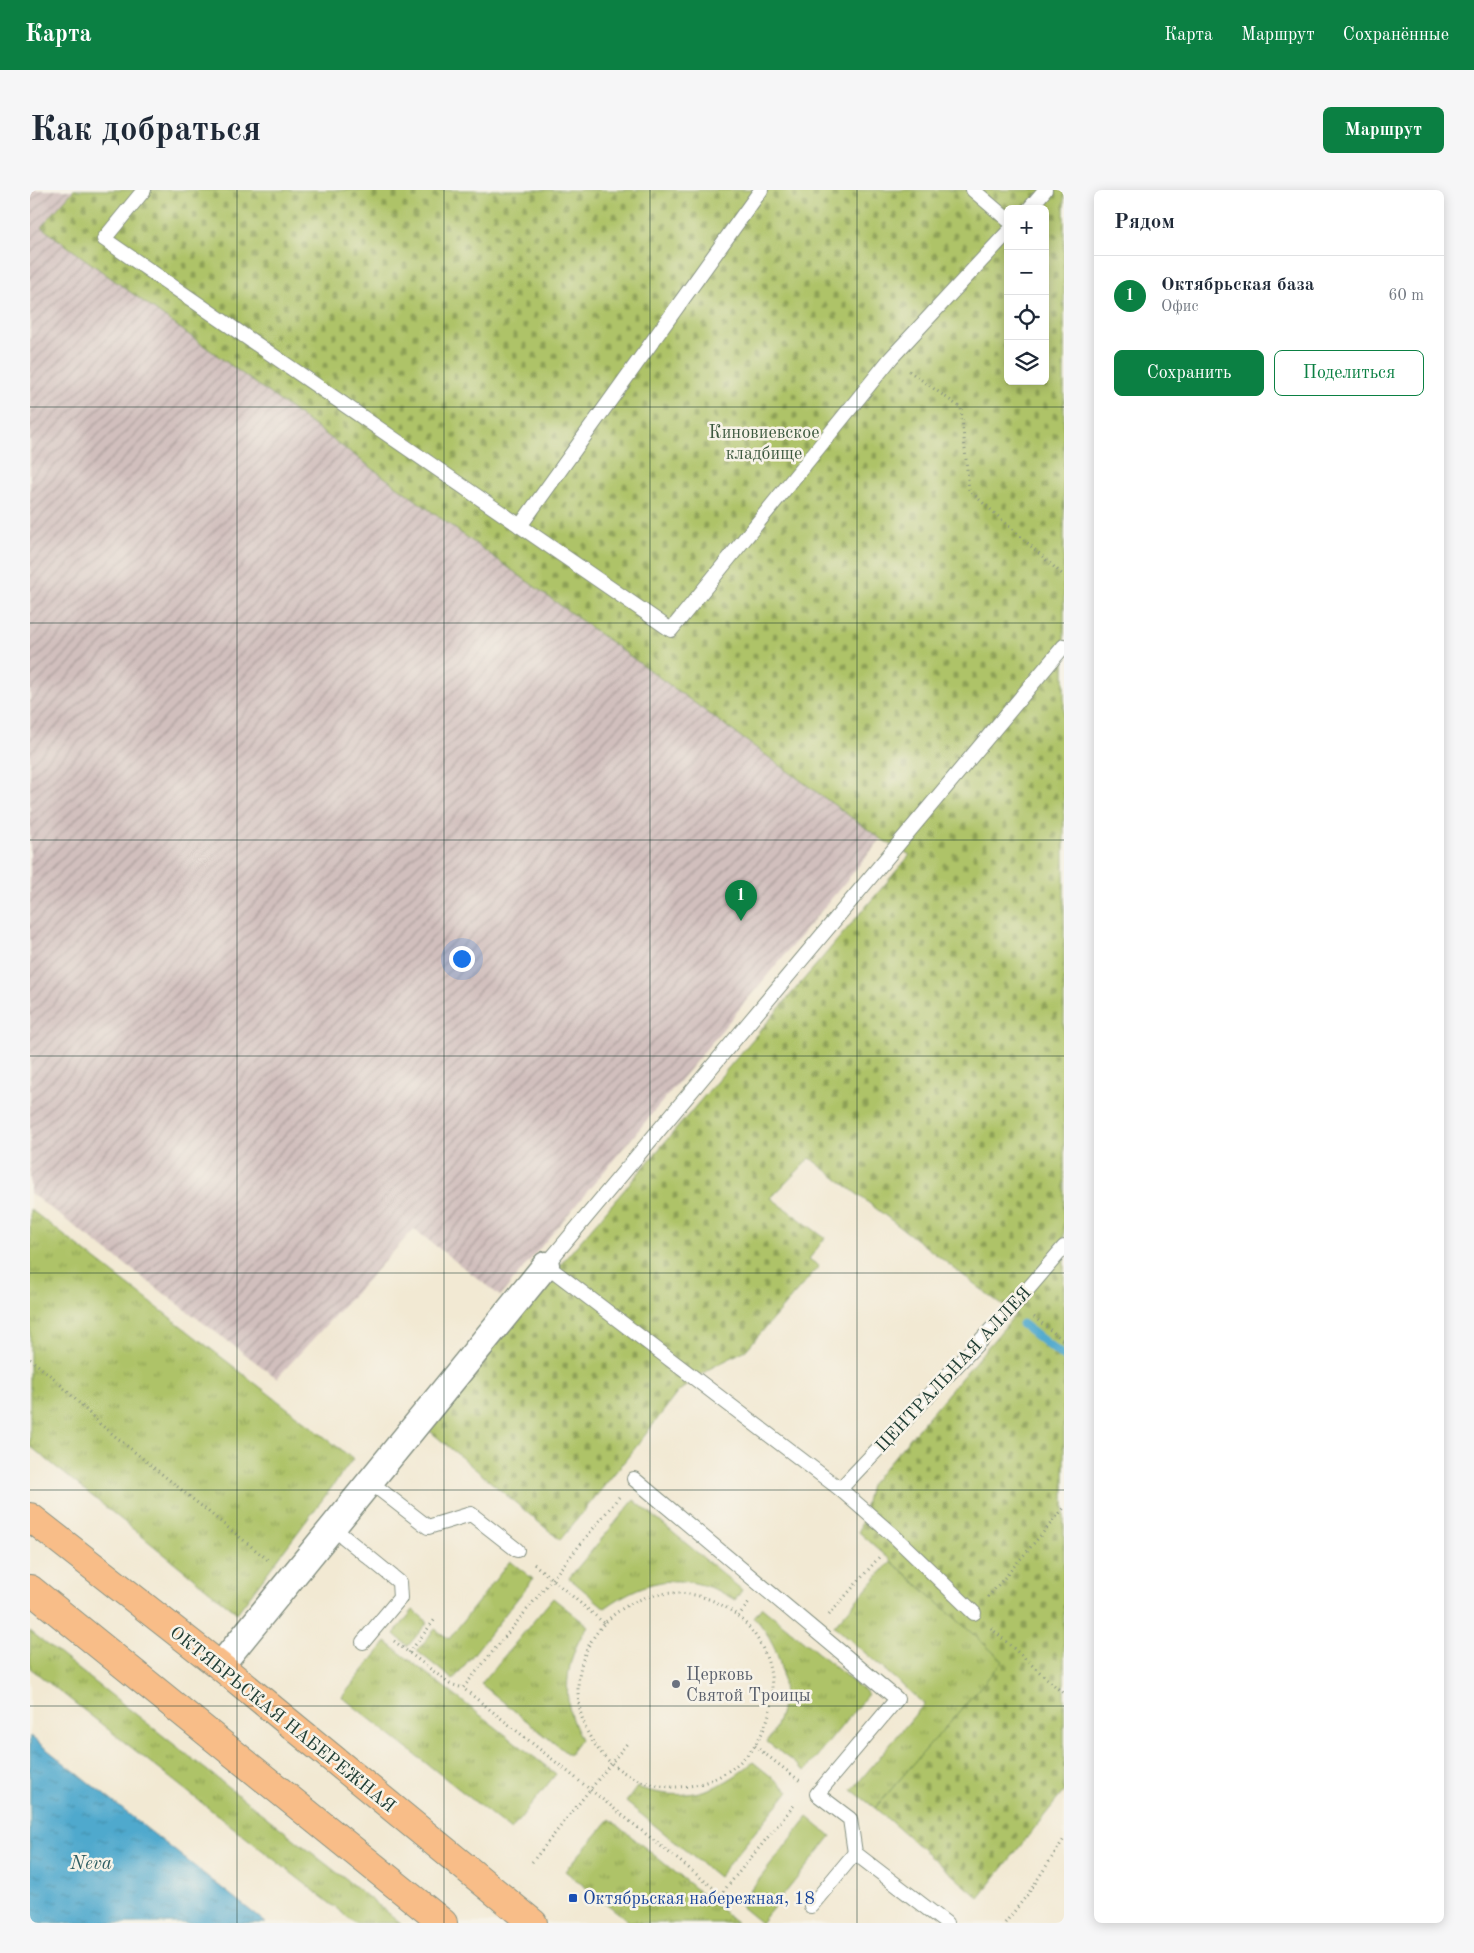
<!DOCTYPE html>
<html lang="ru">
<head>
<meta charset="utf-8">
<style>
  :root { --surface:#fff; --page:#f6f6f7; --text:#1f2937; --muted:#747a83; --line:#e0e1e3; --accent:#0b8043 }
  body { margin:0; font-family:"Old Standard TT",serif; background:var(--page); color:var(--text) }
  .controls { position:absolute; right:15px; top:15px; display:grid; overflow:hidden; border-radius:8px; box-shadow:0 2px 12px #0003 }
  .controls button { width:45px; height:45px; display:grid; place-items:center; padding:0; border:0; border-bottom:1px solid var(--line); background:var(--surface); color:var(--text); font:25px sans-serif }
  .you { position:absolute; left:431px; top:768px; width:18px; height:18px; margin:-12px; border:4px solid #fff; border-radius:50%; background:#1a73e8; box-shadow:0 0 0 8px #1a73e833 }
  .badge { display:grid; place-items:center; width:32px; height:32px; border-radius:50%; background:var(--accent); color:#fff; font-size:16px; font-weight:700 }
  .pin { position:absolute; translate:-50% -41px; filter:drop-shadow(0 1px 2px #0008) }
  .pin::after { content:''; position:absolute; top:26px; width:18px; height:15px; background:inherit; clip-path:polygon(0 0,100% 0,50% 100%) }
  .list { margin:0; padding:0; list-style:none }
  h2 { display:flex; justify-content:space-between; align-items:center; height:65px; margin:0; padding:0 20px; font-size:21px }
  h2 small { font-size:16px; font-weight:400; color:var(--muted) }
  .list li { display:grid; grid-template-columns:32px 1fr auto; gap:15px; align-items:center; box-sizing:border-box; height:80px; padding:0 20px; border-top:1px solid var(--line) }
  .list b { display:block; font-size:19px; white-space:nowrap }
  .list p { margin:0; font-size:16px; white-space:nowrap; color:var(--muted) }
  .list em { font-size:16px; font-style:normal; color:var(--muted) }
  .actions { display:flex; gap:10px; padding:15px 20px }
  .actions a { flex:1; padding:11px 0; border:1px solid var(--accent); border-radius:8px; text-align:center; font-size:18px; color:var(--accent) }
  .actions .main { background:var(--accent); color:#fff }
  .icon { flex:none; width:28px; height:28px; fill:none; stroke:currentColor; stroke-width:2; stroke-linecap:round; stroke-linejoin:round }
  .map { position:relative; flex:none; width:1034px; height:1733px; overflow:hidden; border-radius:8px }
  header { display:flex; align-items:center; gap:30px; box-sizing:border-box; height:70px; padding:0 25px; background:var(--accent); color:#fff }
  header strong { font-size:24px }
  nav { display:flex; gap:28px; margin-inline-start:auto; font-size:18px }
  .intro { display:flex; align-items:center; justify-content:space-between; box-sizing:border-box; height:120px; padding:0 30px }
  h1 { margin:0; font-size:35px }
  .button { padding:12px 22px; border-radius:8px; background:var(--accent); color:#fff; font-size:18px; font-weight:700 }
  main { display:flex; gap:30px; padding:0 30px }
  aside { flex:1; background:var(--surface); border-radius:8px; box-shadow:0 2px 12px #0003 }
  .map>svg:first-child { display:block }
  .industrial { fill:url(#industrial-furrows) }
  .grass { fill:url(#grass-tufts); stroke:#66804e }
  .cemetery { fill:url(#cemetery-stones); stroke:#66804e; fill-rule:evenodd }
  .park { fill:#aec368; stroke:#66804e }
  .water { fill:url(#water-ripples); stroke:#377380 }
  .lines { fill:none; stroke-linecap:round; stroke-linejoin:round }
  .stream { stroke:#4fa9cd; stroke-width:9 }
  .lane-casing { stroke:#889384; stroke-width:16 }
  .street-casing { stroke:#889384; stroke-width:29 }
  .primary-casing { stroke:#889384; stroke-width:30 }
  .path { stroke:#889384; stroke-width:3; stroke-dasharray:1 4; stroke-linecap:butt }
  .lane { stroke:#fff; stroke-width:14 }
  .street { stroke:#fff; stroke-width:26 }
  .primary { stroke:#f8bd88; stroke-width:28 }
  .grid { fill:none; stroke:#1f3d34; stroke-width:1; stroke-opacity:0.55 }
  .worship-dot { fill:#6b7280; stroke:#f7f3e8; stroke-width:2 }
  .transit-dot { fill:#1a4fb4; stroke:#f7f3e8; stroke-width:2 }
  .labels { text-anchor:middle; stroke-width:5; stroke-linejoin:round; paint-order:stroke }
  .park-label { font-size:18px; fill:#3c583e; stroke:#f7f3e8 }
  .street-label { font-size:18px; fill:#1f3d34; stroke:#f7f3e8 }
  .worship-label { font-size:18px; fill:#5b616d; stroke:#f7f3e8; text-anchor:start }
  .transit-label { font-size:18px; fill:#164399; stroke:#f7f3e8; text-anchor:start }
  .water-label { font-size:19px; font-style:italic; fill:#2d5d62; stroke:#f7f3e8 }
</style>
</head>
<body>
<header>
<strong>Карта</strong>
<nav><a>Карта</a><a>Маршрут</a><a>Сохранённые</a></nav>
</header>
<div class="intro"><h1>Как добраться</h1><a class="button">Маршрут</a></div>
<main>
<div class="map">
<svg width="1034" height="1733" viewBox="0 0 1034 1733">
  <defs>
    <pattern id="industrial-furrows" width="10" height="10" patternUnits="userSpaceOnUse" patternTransform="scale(1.25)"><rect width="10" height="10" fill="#d1bfbd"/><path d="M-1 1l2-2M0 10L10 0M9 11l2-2" fill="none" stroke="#a99c9a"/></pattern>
    <pattern id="grass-tufts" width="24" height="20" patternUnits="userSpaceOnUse" patternTransform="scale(1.25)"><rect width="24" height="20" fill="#aec368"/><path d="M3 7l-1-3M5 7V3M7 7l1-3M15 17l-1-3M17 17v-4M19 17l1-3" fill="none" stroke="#8da056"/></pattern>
    <pattern id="cemetery-stones" width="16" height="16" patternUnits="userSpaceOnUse" patternTransform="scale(1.25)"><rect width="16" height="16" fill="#aec368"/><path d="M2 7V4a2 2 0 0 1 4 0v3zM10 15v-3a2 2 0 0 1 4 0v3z" fill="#8da056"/></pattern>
    <pattern id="water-ripples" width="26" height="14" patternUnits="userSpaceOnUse" patternTransform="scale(1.25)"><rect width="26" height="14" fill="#4fa9cd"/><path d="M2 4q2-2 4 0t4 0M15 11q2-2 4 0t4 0" fill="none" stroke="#418ba7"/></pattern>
  </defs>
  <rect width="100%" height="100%" fill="#f7f3e8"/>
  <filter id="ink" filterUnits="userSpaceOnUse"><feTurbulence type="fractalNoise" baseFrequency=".02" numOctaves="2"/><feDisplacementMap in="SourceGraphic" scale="10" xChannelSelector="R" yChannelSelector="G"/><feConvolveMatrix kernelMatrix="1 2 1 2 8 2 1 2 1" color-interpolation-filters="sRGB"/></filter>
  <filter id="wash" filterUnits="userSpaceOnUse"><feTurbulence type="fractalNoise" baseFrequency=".0096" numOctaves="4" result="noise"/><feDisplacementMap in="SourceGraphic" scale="20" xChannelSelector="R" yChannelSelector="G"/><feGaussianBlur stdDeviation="1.12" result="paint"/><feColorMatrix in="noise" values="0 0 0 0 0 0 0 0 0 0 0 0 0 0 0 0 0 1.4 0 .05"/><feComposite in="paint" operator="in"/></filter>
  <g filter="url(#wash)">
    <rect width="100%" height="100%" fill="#f2e9d3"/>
    <path class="industrial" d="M0,0H44L12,37L851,649L470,1106L384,1039L247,1188L0,1003Z"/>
    <g class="grass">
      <path d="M0,1019L323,1269L207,1423L0,1256Z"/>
      <path d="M604,1310L712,1400L705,1410C658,1381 619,1386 575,1418L539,1388Z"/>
      <path d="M480,1371L503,1389L423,1490L387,1461L405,1439L419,1449Z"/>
      <path d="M861,1371L974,1471L845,1618L822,1600L894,1514L804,1436Z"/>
      <path d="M523,1408L558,1436C534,1468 530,1515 551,1549L539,1565L451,1494Z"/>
      <path d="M732,1417L838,1504L775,1581L737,1552C764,1513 756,1461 724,1427Z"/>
      <path d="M383,1420L398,1432L378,1456L364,1444Z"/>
      <path d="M0,1441L371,1733H325L0,1478Z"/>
      <path d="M356,1452L526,1584L481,1640L312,1507Z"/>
      <path d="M723,1572L759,1601L688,1687L596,1612L607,1597C653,1613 687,1603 723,1572Z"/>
      <path d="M580,1629L707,1733H601L535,1681Z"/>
    </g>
    <path class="cemetery" d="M44,0H1034V1601L949,1708L845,1618L973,1471L829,1342L840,1295L985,1125L780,968L741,1008L795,1048L779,1069L789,1076L716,1160L679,1179L648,1202L602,1262L530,1350L395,1237L525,1081L880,665L851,649L11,37ZM978,19H1015V191H978Z"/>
    <path class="park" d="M778,1627L801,1646L731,1733L709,1715Z"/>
    <path class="water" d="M0,1546L236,1733H0Z"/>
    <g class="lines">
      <path class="stream" d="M992,1134L1034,1167"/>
    </g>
  </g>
  <g filter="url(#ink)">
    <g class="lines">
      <g class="lane-casing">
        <g id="lane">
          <path d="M114,0L74,49L641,440L861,168L978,42"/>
          <path d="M943,0L978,30"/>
          <path d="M999,19L1015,0"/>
          <path d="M490,336L731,0"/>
          <path d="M604,1289L867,1509L787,1604L820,1629L825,1663L916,1733"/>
          <path d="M340,1292L398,1337L441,1324L487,1360"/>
          <path d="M810,1299L986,1113L1034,1057"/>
          <path d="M303,1338L369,1392L370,1408L333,1452"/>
          <path d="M944,1423L865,1347L810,1299L516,1075L1034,456"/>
          <path d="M781,1716L825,1663"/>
        </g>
      </g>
      <g class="street-casing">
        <path id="street" d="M190,1476L516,1075"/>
      </g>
      <g class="primary-casing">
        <g id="primary">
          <path d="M0,1327L190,1476L503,1733"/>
          <path d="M0,1399L413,1733"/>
        </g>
      </g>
      <g class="path">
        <path d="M879,181L931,218L939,300L1034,386"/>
        <path d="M1004,1127L1034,1151"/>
        <path d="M0,1169L25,1189L70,1234L238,1370"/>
        <path d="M589,1307L433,1498L691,1704L766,1613"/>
        <path d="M504,1374L574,1433"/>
        <circle cx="645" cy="1500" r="97"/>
        <path d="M958,1407L1034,1318"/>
        <path d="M799,1425L851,1365"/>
        <path d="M708,1426L719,1413"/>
        <path d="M961,1438L1034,1504"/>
        <path d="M364,1451L420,1494L433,1498"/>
        <path d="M379,1463L406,1428"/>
        <path d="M725,1556L770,1591"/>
        <path d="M502,1672L599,1551"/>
        <path d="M975,1733L998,1704L1034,1649"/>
      </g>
      <use href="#lane" class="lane"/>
      <use href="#street" class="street"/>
      <use href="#primary" class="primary"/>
    </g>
  </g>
  <path class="grid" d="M207,0V1733M414,0V1733M620,0V1733M827,0V1733M0,217H1034M0,433H1034M0,650H1034M0,866H1034M0,1083H1034M0,1300H1034M0,1516H1034"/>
  <circle class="worship-dot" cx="646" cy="1494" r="5"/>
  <rect class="transit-dot" x="538" y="1703" width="10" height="10" rx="2.5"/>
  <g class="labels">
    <g class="park-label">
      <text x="734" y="248">Киновиевское<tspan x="734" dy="21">кладбище</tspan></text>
    </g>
    <g class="street-label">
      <text transform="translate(923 1179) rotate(-47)" y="6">ЦЕНТРАЛЬНАЯ АЛЛЕЯ</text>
      <text transform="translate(253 1529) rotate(39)" y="6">ОКТЯБРЬСКАЯ НАБЕРЕЖНАЯ</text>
    </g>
    <g class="worship-label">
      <text x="656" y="1490">Церковь<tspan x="656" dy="21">Святой Троицы</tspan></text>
    </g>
    <g class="transit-label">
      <text x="553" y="1714">Октябрьская набережная, 18</text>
    </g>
    <g class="water-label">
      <text x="61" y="1679">Neva</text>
    </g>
  </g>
</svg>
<div class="controls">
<button>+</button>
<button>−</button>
<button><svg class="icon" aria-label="locate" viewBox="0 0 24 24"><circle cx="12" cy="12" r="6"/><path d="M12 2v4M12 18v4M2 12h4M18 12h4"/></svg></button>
<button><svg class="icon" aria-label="layers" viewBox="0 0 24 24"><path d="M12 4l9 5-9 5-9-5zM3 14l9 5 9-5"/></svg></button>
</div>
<div class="you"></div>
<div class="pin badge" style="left:711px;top:731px">1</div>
</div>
<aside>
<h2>Рядом<small></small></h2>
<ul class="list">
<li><span class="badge">1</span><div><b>Октябрьская база</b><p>Офис</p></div><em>60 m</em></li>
</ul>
<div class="actions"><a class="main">Сохранить</a><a>Поделиться</a></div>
</aside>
</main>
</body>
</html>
